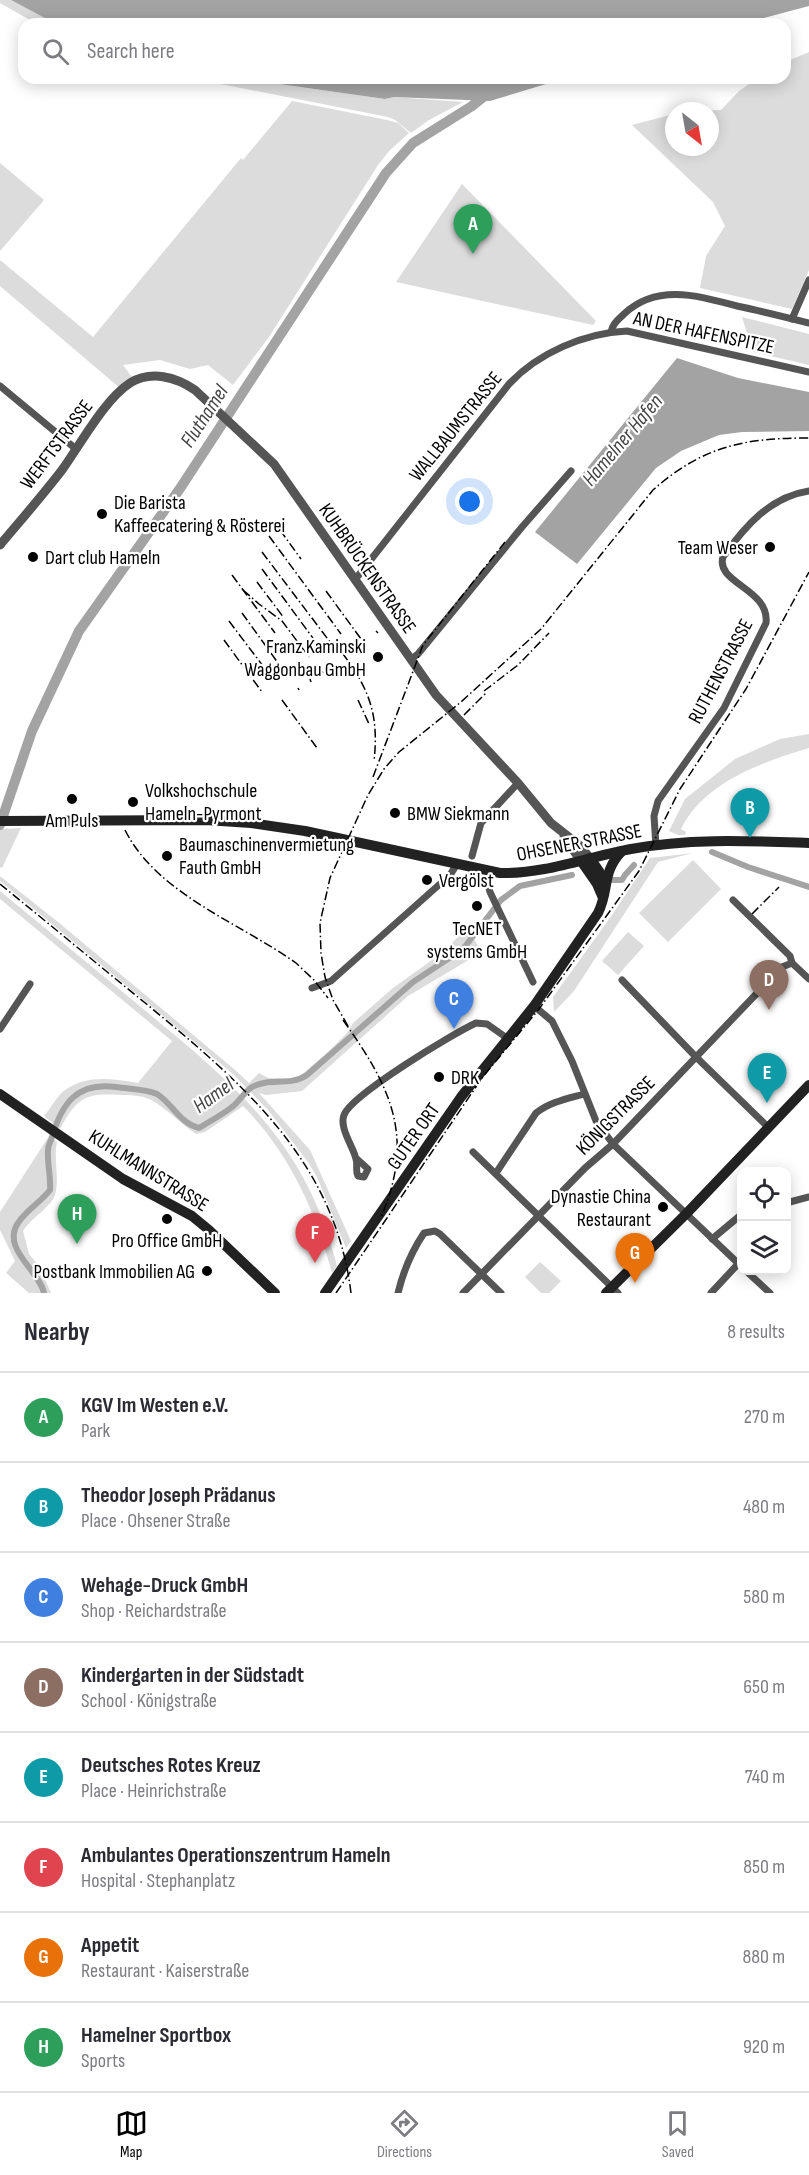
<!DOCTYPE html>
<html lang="en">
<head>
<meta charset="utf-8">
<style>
  :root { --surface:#fff; --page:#f7f7f7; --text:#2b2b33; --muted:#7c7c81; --line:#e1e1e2; --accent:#000 }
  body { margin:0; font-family:"Sofia Sans Condensed",sans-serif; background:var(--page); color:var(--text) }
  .controls { position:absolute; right:18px; bottom:18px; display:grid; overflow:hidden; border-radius:12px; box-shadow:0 3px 15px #0003 }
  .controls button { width:54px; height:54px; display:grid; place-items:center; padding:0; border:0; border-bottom:2px solid var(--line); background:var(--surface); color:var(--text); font:30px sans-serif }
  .compass { position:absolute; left:665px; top:102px; width:54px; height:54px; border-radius:50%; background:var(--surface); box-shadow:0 3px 15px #0003; rotate:149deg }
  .you { position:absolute; left:470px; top:502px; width:21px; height:21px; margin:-15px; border:4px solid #fff; border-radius:50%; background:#1a73e8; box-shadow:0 0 0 9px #1a73e833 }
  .badge { display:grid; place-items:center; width:39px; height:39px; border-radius:50%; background:var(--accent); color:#fff; font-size:20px; font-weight:700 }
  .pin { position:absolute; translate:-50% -50px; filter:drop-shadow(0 2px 3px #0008) }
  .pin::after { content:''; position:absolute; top:32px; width:21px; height:18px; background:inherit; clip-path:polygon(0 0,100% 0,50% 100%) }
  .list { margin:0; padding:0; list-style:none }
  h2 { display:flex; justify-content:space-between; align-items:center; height:78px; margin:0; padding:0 24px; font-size:26px }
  h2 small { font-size:20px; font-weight:400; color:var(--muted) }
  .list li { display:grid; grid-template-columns:39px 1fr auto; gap:18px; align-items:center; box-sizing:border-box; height:90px; padding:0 24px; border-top:2px solid var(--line) }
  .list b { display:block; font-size:22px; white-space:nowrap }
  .list p { margin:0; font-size:20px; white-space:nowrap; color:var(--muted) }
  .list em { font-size:20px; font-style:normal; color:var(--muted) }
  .icon { flex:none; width:33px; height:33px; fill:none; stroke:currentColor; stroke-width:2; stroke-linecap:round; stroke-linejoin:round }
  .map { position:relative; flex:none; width:809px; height:1293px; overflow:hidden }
  .search { position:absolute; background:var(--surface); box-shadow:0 3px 15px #0003; left:18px; right:18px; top:18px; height:66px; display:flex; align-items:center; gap:15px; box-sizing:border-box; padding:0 21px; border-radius:18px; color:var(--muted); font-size:22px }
  .sheet { height:798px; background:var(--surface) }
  nav { display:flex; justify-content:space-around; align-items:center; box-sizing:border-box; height:84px; border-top:2px solid var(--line); background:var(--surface); font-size:16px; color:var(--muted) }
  nav a { display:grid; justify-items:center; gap:3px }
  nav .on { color:var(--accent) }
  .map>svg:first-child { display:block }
  .green { fill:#dcdcdc }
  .water { fill:#a3a3a3 }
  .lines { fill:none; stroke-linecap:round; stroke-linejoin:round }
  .canal { stroke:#a3a3a3; stroke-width:6 }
  .river { stroke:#a3a3a3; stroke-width:10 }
  .minor { stroke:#555; stroke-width:7 }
  .tertiary { stroke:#555; stroke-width:9 }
  .secondary { stroke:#222; stroke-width:10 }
  .rail { stroke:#000; stroke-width:1.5; stroke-dasharray:9 3 1.5 3; stroke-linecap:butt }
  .poi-dot { fill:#000; stroke:#fff; stroke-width:2 }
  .labels { text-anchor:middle; stroke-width:4.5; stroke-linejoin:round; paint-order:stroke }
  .street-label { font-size:20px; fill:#000; stroke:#fff }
  .poi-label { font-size:20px; fill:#000; stroke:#fff; text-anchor:start }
  .water-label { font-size:21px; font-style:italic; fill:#444; stroke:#fff }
</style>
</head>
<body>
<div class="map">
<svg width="809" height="1293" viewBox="0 0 809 1293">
  <rect width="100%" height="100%" fill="#fff"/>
  <g class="green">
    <path d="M0,0H11L56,24H37L0,3Z"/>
    <path d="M809,52V270L792,309L700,288L706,256L725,226L713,202L632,125L674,114V147H710V111H683L721,110L739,91L758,78H785V62Z"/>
    <path d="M190,78H234L264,84L272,83L385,99L394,97L463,102L429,120L411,133L395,120L388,117Z"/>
    <path d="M292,101L387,120L398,123L409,133L389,151L378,165L269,337L233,385L208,365L190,369L160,360L123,365L134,380L121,389L0,286V260L93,337L241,158L243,160Z"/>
    <path d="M0,163L44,200L0,251Z"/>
    <path d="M462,184L596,321L593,325L396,282Z"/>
    <path d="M742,317L809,334V365L753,352Z"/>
    <path d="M809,734V748C762,762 704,782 681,829L686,832L685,835H678L669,831L685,799L735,759L780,739Z"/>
    <path d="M21,828L2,868L0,867V829Z"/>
    <path d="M693,853L658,862L574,991L554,1012L553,997L612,915L650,858Z"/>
    <path d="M693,860L721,889L668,942L639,913Z"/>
    <path d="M0,876L58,922L234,1069L249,1083L259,1073L268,1078H298L331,1049L348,1032L353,1023L393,988L443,952L468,927L478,946L467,961L408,996L302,1091L266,1095L259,1093L310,1150L351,1241L346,1248L317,1177L308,1162L268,1110L233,1074L0,881Z"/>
    <path d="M0,891C47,930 94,968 141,1007C235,1085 306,1141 337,1266L332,1273C316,1211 288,1151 243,1106L205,1132L196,1134C184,1126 163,1106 151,1100C141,1095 130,1095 119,1095C85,1093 77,1098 60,1129L44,1116C51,1108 57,1096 65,1090C88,1074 113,1079 138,1083L172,1041L0,899Z"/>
    <path d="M628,932L644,946L618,975L602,961Z"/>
    <path d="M49,1136L57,1142C53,1159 60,1178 55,1195C51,1207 31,1218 23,1231L29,1254L39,1266L51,1293H29L6,1273L15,1261L0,1230V1212Z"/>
    <path d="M540,1262L561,1281L549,1293H541L525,1277Z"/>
  </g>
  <g class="water">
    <path d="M11,0H809V6L741,24H56Z"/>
    <path d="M234,78H566L490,101L394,97L385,99L272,83L264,84Z"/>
    <path d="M677,358L738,378L809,392V431L742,432L719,435L681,451L656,468L577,564L535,532Z"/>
  </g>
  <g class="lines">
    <g class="canal">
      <path d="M712,852L748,867L809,887"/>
      <path d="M612,880H622L625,875L634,865"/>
      <path d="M44,1293C39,1270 1,1249 18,1223C26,1210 41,1202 50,1190C51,1177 47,1163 48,1150C48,1144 51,1142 52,1137C62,1103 77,1082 116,1087C128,1089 146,1089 157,1094C173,1104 179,1123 199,1128C210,1121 222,1115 232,1107C239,1102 244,1092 252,1087C270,1077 289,1087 307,1075L413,982L463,949L501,900L520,886L572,875"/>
    </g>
    <path class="river" d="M0,825L32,731L79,631L181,487L386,173L413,143L472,106L507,78"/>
    <g class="minor">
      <path d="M792,319L809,280"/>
      <path d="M611,332C613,323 618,320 624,314C657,283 699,296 737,306C761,311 785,317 809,323"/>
      <path d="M0,386L76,449"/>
      <path d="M354,579L358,576L509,384C538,353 584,333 627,331L809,372"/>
      <path d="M411,659L418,654L522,527L571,471"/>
      <path d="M656,846L654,816L658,801L724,708L766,623C770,589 715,583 723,557C745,526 770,497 809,491"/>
      <path d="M472,856L481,823L518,783"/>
      <path d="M489,871L487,880L490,892L533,982"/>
      <path d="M733,900L790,956L792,963L809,979"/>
      <path d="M622,980L695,1056L768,1127"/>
      <path d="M312,988L331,981L450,875L457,864"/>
      <path d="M534,1006L552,1021L572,1061L596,1121L613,1144L742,1267"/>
      <path d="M0,1029L30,984"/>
      <path d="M473,1152L618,1293"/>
      <path d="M357,1159L368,1169L364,1177L358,1176C355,1170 358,1165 356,1159C353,1146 339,1128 344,1115C351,1095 454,1033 476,1023L487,1024L507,1038"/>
      <path d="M496,1173L536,1113C550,1102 566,1099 584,1094"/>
      <path d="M786,1203L809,1197"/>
      <path d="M712,1239L742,1214"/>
      <path d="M745,1270L770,1293"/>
      <path d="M398,1293C403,1272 412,1251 424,1233L435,1231L440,1234L501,1293"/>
      <path d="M463,1293L585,1168L613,1144L782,967L792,963"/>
      <path d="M711,1293L738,1264"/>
    </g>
    <g class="tertiary">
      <path d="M0,545C21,520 42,496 62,470C80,445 105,399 130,383C151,370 176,377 195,390L274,464L436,695L518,783L551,823L579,845L590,858"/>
      <path d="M564,837L581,861"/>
    </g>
    <g class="secondary">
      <path d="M0,821L206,820L251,823L305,831L500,873C546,874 587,857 631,849C689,838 750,841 809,843"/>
      <path d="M590,858L599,871L605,884"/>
      <path d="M581,861L597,884L603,898"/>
      <path d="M0,1094L123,1179L192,1216L209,1230L275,1293"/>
      <path d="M325,1293L461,1097L534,1006L598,913C610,889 601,873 622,851"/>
      <path d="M606,1293L686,1214L809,1085"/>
    </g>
    <g class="rail">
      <path d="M280,530L301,559"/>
      <path d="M269,536L341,634"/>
      <path d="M262,552L330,642"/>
      <path d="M262,569L321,649"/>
      <path d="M232,575L275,633"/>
      <path d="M257,582L284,618"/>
      <path d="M243,590L259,604L282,621L309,657"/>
      <path d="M326,591L364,643"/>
      <path d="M242,613L286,674"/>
      <path d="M229,621L275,682"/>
      <path d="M376,631L378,633"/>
      <path d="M224,640L262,692"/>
      <path d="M352,648L354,650"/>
      <path d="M343,654C370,690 379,716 374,761"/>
      <path d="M297,662L299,665"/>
      <path d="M332,663L333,665"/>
      <path d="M322,671L323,673"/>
      <path d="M310,679L311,682"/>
      <path d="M298,688L299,690"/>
      <path d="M484,691L518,665L549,633"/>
      <path d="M282,700L317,748"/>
      <path d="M358,700L369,724"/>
      <path d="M464,715L486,693"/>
      <path d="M373,777L423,645L505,542"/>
      <path d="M125,830C157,894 240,923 296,963L314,980L328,998"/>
      <path d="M0,884C48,923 96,963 144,1002C241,1082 335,1160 351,1293"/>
      <path d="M752,914L779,887"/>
      <path d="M343,1020C390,1086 416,1136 381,1217"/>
      <path d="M348,1026L333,1000L325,977L321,953L320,923L330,878L368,795L384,769L399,752L461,702L541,629L653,490C703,446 744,438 809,438"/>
      <path d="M336,1293L482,1078L539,1009L639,871L680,789L746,689L809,572"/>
    </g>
  </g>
  <g class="poi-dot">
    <circle cx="102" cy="514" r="6"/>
    <circle cx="770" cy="547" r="6"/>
    <circle cx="33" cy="557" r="6"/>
    <circle cx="378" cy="657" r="6"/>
    <circle cx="72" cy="799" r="6"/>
    <circle cx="133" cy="802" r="6"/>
    <circle cx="395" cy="813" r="6"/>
    <circle cx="167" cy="856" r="6"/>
    <circle cx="427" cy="880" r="6"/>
    <circle cx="477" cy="906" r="6"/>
    <circle cx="439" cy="1077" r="6"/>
    <circle cx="663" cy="1207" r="6"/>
    <circle cx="167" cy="1219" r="6"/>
    <circle cx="207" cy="1271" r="6"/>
  </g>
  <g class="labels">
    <g class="street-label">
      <text transform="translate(704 332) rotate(12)" y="7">AN DER HAFENSPITZE</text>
      <text transform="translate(455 426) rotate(-51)" y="7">WALLBAUMSTRASSE</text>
      <text transform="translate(56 444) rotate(-53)" y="7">WERFTSTRASSE</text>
      <text transform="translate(368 568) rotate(55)" y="7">KUHBRÜCKENSTRASSE</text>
      <text transform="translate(720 671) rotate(-62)" y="7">RUTHENSTRASSE</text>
      <text transform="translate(579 842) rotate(-11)" y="7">OHSENER STRASSE</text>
      <text transform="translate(615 1115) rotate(-45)" y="7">KÖNIGSTRASSE</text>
      <text transform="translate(413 1136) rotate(-55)" y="7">GUTER ORT</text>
      <text transform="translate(149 1170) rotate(32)" y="7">KUHLMANNSTRASSE</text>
    </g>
    <g class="poi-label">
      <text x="114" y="509">Die Barista<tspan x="114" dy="23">Kaffeecatering &amp; Rösterei</tspan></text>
      <text x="758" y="554" text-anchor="end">Team Weser</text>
      <text x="45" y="564">Dart club Hameln</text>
      <text x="366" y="653" text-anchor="end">Franz Kaminski<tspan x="366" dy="23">Waggonbau GmbH</tspan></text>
      <text x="145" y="797">Volkshochschule<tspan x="145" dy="23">Hameln-Pyrmont</tspan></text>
      <text x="407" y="820">BMW Siekmann</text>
      <text x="72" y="827" text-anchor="middle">Am Puls</text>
      <text x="179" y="851">Baumaschinenvermietung<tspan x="179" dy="23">Fauth GmbH</tspan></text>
      <text x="439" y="887">Vergölst</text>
      <text x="477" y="935" text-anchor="middle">TecNET<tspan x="477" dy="23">systems GmbH</tspan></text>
      <text x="451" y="1084">DRK</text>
      <text x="651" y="1203" text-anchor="end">Dynastie China<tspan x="651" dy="23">Restaurant</tspan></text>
      <text x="167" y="1247" text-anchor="middle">Pro Office GmbH</text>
      <text x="195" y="1278" text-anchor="end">Postbank Immobilien AG</text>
    </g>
    <g class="water-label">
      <text transform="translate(204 416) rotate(-57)" y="7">Fluthamel</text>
      <text transform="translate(622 440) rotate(-50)" y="7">Hamelner Hafen</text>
      <text transform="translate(213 1095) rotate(-36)" y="7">Hamel</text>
    </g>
  </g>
</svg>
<div class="controls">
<button><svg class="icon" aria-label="locate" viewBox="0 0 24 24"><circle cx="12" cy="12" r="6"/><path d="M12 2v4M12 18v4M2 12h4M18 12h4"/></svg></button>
<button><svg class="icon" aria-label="layers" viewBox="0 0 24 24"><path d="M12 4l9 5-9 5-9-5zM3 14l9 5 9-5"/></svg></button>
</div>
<svg class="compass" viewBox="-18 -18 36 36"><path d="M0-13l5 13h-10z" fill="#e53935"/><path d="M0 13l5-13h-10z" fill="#7c7c81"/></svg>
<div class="you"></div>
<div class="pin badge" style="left:473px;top:254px;background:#2e9e5b">A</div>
<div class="pin badge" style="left:750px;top:838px;background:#0f9aa8">B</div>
<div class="pin badge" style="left:454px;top:1029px;background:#3f7fe0">C</div>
<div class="pin badge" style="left:769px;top:1010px;background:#8d6e63">D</div>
<div class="pin badge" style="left:767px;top:1103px;background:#0f9aa8">E</div>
<div class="pin badge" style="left:315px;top:1263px;background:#e0444e">F</div>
<div class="pin badge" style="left:635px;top:1283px;background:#e8710a">G</div>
<div class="pin badge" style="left:77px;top:1244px;background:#2e9e5b">H</div>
<div class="search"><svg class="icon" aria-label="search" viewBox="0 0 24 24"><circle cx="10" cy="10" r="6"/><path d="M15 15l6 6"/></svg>Search here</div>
</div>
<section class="sheet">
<h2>Nearby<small>8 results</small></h2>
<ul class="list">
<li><span class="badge" style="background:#2e9e5b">A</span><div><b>KGV Im Westen e.V.</b><p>Park</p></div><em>270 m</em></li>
<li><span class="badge" style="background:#0f9aa8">B</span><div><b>Theodor Joseph Prädanus</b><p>Place · Ohsener Straße</p></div><em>480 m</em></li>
<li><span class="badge" style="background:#3f7fe0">C</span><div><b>Wehage-Druck GmbH</b><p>Shop · Reichardstraße</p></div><em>580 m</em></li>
<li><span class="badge" style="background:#8d6e63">D</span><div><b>Kindergarten in der Südstadt</b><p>School · Königstraße</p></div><em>650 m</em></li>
<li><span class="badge" style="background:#0f9aa8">E</span><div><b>Deutsches Rotes Kreuz</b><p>Place · Heinrichstraße</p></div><em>740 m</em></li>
<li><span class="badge" style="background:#e0444e">F</span><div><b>Ambulantes Operationszentrum Hameln</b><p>Hospital · Stephanplatz</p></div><em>850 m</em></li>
<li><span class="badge" style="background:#e8710a">G</span><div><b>Appetit</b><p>Restaurant · Kaiserstraße</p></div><em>880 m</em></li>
<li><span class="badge" style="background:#2e9e5b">H</span><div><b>Hamelner Sportbox</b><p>Sports</p></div><em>920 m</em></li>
</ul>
</section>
<nav>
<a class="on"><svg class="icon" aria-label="map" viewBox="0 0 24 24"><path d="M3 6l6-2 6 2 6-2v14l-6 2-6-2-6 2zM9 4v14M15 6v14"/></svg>Map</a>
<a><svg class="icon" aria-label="directions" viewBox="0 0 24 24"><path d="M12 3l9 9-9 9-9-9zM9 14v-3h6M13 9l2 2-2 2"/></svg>Directions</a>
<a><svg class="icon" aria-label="saved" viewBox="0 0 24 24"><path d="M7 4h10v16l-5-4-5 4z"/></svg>Saved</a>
</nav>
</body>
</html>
